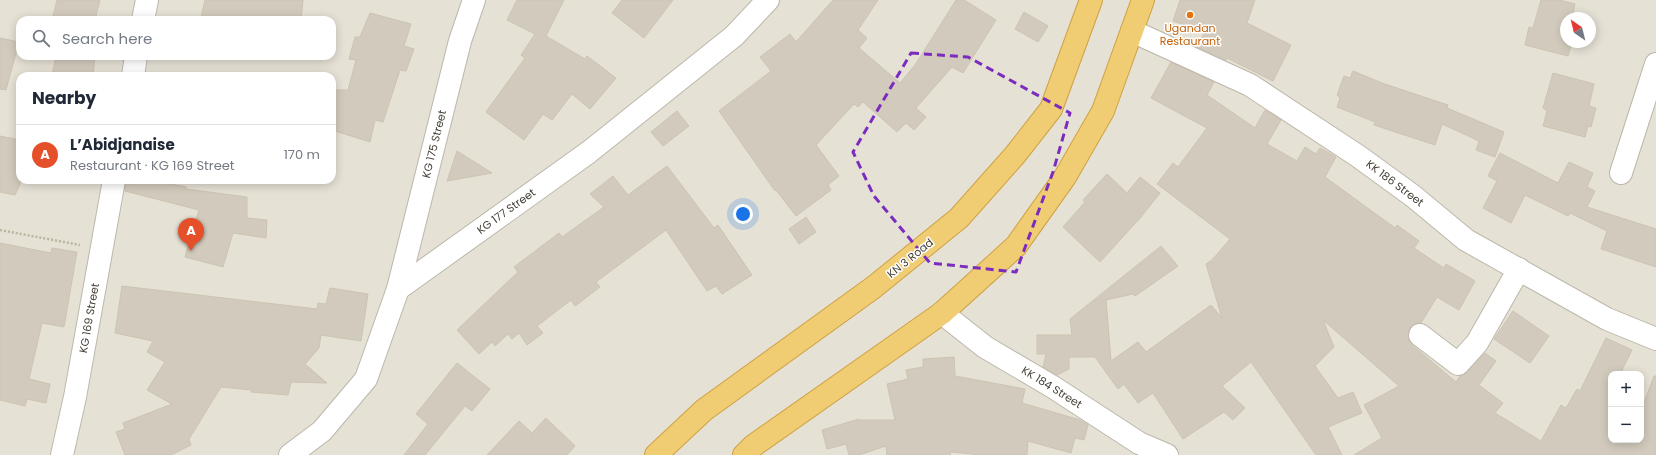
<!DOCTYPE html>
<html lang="en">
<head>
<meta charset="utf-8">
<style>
  :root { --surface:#fff; --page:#f2f2f3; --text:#1f2937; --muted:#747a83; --line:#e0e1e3; --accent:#e54f2a }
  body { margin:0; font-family:Poppins,sans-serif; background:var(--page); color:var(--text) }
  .controls { position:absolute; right:12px; bottom:12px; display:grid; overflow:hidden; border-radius:8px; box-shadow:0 2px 10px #0003 }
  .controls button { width:36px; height:36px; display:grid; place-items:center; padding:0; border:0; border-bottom:1px solid var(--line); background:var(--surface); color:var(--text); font:20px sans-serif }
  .compass { position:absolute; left:1560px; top:12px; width:36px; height:36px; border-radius:50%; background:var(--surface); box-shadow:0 2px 10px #0003; rotate:325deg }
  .you { position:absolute; left:743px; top:214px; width:14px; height:14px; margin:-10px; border:3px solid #fff; border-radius:50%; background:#1a73e8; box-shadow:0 0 0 6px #1a73e833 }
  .badge { display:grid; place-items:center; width:26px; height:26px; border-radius:50%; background:var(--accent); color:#fff; font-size:13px; font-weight:700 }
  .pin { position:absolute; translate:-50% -33px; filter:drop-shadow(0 1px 2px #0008) }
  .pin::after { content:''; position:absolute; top:21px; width:14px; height:12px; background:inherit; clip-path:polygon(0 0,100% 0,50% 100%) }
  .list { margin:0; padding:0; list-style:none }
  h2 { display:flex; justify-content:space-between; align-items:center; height:52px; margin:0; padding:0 16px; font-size:17px }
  h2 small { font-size:13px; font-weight:400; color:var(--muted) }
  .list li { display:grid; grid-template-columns:26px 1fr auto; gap:12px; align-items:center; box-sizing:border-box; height:60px; padding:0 16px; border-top:1px solid var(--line) }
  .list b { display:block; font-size:15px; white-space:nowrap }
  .list p { margin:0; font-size:13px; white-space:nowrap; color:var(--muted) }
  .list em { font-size:13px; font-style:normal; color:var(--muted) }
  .icon { flex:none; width:22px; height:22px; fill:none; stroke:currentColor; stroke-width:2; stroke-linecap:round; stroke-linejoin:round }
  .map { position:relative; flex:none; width:1656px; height:455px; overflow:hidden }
  .search { position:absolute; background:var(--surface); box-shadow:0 2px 10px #0003; left:16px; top:16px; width:320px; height:44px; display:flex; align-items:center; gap:10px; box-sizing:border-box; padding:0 14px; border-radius:12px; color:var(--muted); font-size:15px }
  .panel { position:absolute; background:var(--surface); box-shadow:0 2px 10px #0003; left:16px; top:72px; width:320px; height:112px; border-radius:12px }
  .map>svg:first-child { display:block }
  .residential { fill:#e5e1d5; fill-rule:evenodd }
  .building { fill:#d2cbbd; stroke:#ccc3b1 }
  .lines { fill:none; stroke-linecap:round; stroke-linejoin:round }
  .minor-casing { stroke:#bcb7aa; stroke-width:24 }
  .highway-casing { stroke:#cea244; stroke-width:24 }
  .path { stroke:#bcb39d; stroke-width:2.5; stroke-dasharray:2 2; stroke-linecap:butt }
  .minor { stroke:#fff; stroke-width:22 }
  .highway { stroke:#f0cc73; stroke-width:22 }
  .marked { fill:none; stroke:#7b2cbf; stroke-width:3; stroke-dasharray:8 5; stroke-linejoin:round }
  .food-dot { fill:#e8710a; stroke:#fff; stroke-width:1.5 }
  .labels { text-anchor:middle; stroke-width:3; stroke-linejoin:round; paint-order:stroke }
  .food-label { font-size:11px; fill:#c56008; stroke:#fff }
  .street-label { font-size:11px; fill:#443f36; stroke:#fff }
</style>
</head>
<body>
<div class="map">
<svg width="1656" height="455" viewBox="0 0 1656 455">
  <rect width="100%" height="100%" fill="#f2efe7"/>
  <path class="residential" d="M0,0H1656V455H0ZM1566,18H1590V42H1566ZM20,20H332V56H20ZM20,76H332V180H20ZM1611,374H1641V440H1611Z"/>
  <g class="building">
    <path d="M57,0H100L95,20H52Z"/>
    <path d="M205,0H303L301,20H213L201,18Z"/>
    <path d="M517,0H564L546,36L585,59L587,56L616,78L590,109L572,94L552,120L543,114L524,140L486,112L525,58L521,55L535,34L507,20Z"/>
    <path d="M622,0H673L644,38L612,13Z"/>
    <path d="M833,0H878L858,30L867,38L859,48L900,83L915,65L956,0H964L996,20L963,73L952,67L916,108L926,117L914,130L906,123L897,132L863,102L858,107L854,104L816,145L839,176L828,185L831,190L796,216L776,190L775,191L719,111L771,71L760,57L790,34L796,42Z"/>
    <path d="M1180,0H1255L1247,23L1291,45L1273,81L1227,58L1226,60L1197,47L1205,32L1173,21Z"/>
    <path d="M1541,0H1559L1575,4L1572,18H1574H1566V42H1572L1568,56L1525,45L1529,27L1533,28Z"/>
    <path d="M1024,12L1048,26L1038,42L1015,29Z"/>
    <path d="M370,13L411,24L404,46L414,49L406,71L400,70L383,122L375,120L370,142L332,130V90H348L356,60L349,59L355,37H360Z"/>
    <path d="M0,38L19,42L6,90L0,89Z"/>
    <path d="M56,56H95L93,76H52Z"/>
    <path d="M1171,62L1214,82L1207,95L1255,128L1265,110L1281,120L1267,144L1297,161L1305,147L1316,154L1320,148L1336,157L1325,177L1395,228L1397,225L1419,241L1414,248L1444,268L1446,264L1475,281L1459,310L1437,297L1421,323L1415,324L1410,327L1408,333V339L1412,345L1456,382L1460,376L1467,372L1485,353L1496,361L1479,385L1503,403L1495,413L1541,441L1561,405L1566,408L1577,389L1580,391L1606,338L1632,350L1620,374H1611L1610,395L1611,396V440H1641V411L1654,376H1656V455H1354L1382,438L1364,405L1399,386L1323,320L1334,347L1315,366L1338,398L1353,392L1362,413L1328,427L1342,455H1316L1251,362L1222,386L1245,408L1233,420L1224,412L1183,439L1153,393L1138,403L1124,384L1118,389L1095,357H1069V369L1057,375L1043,367L1046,354H1037V335H1072L1070,319L1161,246L1178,266L1135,296L1133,294L1106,300L1111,361L1138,342L1146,352L1211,305L1222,318L1206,264L1212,260L1230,239L1157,184L1173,163L1178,167L1207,128L1151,98Z"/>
    <path d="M1353,71L1382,83L1448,105L1447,108L1504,132L1495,157L1476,150L1479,141L1442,124L1435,145L1374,125L1375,122L1337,107L1340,98L1337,95L1344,76L1350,78Z"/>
    <path d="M1553,73L1594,84L1589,106L1596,108L1591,127L1588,126L1585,137L1543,126L1547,111L1543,108Z"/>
    <path d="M677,111L689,126L663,146L651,132Z"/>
    <path d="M0,136L20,140V184L15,195L0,192Z"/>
    <path d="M457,151L492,173L447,181Z"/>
    <path d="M1500,153L1558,183L1569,162L1593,173L1587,187L1595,191L1587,207L1656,229V267L1601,249L1607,231L1570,213L1568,216L1525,195L1511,223L1483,208L1497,181L1488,176Z"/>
    <path d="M667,166L714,228L718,225L752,275L722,294L716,286L707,291L666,230L596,282L600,287L575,306L571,300L537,326L543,333L527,345L519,333L512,339L508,334L495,346L492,342L479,354L457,330L518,272L514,267L559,233L562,237L604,207L590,194L613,176L628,195Z"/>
    <path d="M1107,174L1127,193L1140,177L1160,193L1141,217L1100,262L1063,227L1085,202L1083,200Z"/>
    <path d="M126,180H149L186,187V189L247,197V218L267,220L266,238L233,233L223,267L185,257L199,210L125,191Z"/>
    <path d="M806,217L816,232L799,244L789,229Z"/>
    <path d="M0,243L51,253L52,248L77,252L64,327L42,323L29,379L50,384L46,403L27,399L25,406L0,400Z"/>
    <path d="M122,286L317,309L318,303L326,304L330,288L368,294L361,341L321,335L319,348L305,364L327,383L291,382L288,395L251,392L252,390L221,387L189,439L191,445L171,455H125L116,432L125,429L123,423L172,404L147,390L165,362L147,352L153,341L115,333Z"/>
    <path d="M1513,311L1549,336L1530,363L1494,339Z"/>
    <path d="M954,357L955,376L1025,389L1022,403L1080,420L1088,425L1084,440L1075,438L1071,453L1028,441L1027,455H982L951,452L950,455H887L886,446L859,455H849L846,444L827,449L822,430L859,419L860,420H895L887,384L908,379L906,370L923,367V359Z"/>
    <path d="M457,363L490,389L472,411L465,406L425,455H404L428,424L416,414Z"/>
    <path d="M546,418L575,446L567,455H487L519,421L532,433Z"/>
  </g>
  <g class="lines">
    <g class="minor-casing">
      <g id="minor">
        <path d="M143,20L147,0"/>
        <path d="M1132,31L1250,85L1358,156L1413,196L1466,240L1607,319L1656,339"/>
        <path d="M133,76L136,56"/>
        <path d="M1621,173L1656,64"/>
        <path d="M398,289L460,41L474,0"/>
        <path d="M942,313L985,347L1053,387L1139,443L1167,455"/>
        <path d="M1420,335L1458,364L1477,343L1519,269"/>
        <path d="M62,455L75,397L114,180"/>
        <path d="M290,455L322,431L366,379L398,289L589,152L734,36L768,0"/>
      </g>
    </g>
    <g class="highway-casing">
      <g id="highway">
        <path d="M656,455L704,410L874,287L959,218L1015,155L1051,109L1091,0"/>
        <path d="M744,455L753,446L942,313L1016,246L1065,177L1103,111L1143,0"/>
      </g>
    </g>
    <path class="path" d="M0,230L80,245"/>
    <use href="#minor" class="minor"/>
    <use href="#highway" class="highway"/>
  </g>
  <path class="marked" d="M911,53L968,57L1070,113L1053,172L1016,272L930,263L874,196L853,152Z"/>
  <circle class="food-dot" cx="1190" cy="15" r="4"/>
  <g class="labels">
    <g class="food-label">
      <text x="1190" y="32">Ugandan<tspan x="1190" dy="13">Restaurant</tspan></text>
    </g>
    <g class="street-label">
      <text transform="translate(434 144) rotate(-76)" y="4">KG 175 Street</text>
      <text transform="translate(1395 183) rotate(37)" y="4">KK 186 Street</text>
      <text transform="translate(506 211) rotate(-36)" y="4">KG 177 Street</text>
      <text transform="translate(910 258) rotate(-39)" y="4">KN 3 Road</text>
      <text transform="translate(89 318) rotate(-80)" y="4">KG 169 Street</text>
      <text transform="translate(1052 387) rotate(32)" y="4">KK 184 Street</text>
    </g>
  </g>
</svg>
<div class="controls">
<button>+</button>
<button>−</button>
</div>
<svg class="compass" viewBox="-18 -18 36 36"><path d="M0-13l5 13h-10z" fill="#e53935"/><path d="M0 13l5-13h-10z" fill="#747a83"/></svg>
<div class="you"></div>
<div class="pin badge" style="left:191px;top:251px">A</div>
<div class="search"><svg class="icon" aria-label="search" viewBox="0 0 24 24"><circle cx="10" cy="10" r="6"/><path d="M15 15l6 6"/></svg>Search here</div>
<section class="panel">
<h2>Nearby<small></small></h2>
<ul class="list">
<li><span class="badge">A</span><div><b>L’Abidjanaise</b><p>Restaurant · KG 169 Street</p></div><em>170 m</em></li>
</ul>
</section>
</div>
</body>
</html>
